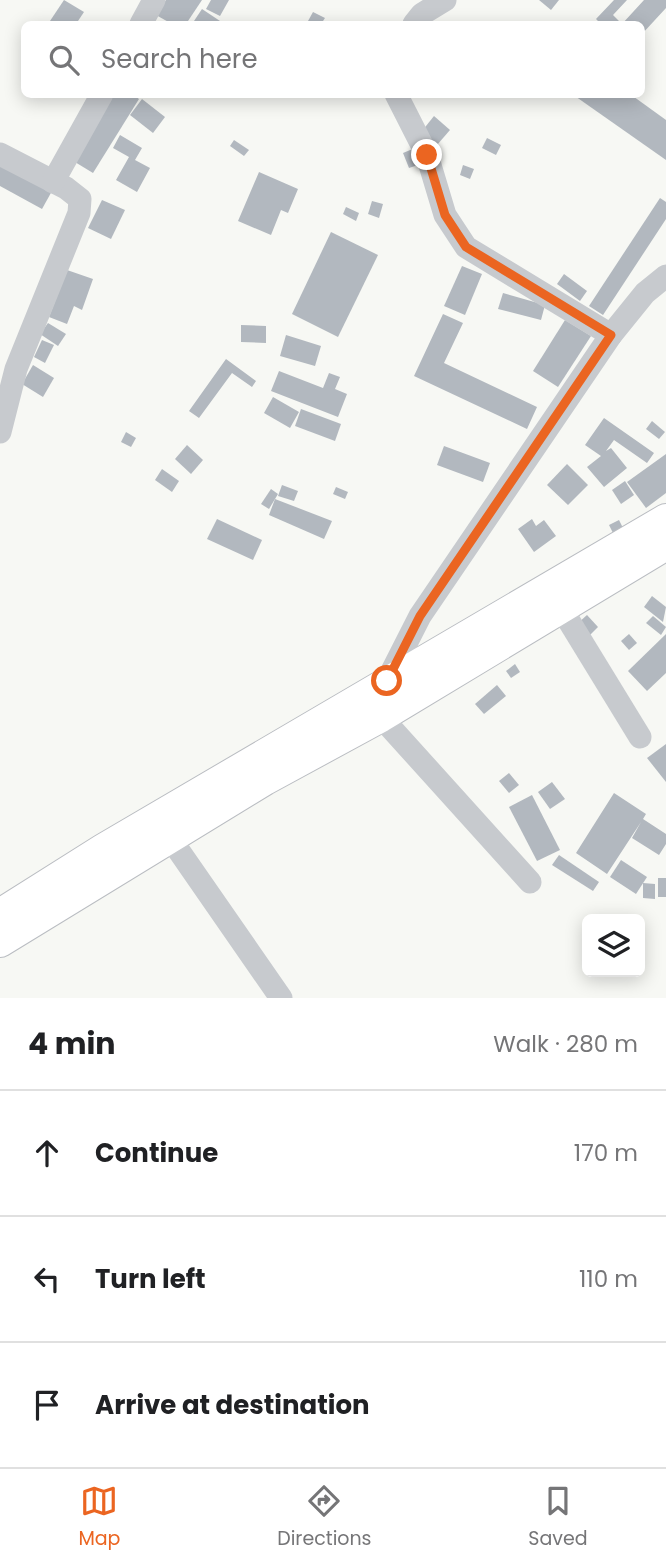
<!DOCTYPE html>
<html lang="en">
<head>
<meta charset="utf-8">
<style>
  :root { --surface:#fff; --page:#f2f2f2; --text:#202124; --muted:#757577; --line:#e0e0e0; --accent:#eb6521 }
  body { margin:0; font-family:Poppins,sans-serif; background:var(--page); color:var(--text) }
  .controls { position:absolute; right:21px; bottom:21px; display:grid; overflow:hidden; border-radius:10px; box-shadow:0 4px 18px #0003 }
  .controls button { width:63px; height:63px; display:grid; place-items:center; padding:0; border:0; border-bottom:2px solid var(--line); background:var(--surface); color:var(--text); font:35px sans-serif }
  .stop { position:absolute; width:21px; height:21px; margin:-16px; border:5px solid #eb6521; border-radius:50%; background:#fff }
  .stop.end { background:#eb6521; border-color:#fff; box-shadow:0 2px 7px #0008 }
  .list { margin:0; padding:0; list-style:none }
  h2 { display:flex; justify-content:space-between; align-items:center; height:91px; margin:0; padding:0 28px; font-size:30px }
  h2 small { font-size:23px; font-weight:400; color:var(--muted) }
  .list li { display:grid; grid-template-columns:46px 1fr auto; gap:21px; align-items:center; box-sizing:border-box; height:126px; padding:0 28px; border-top:2px solid var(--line) }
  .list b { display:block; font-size:26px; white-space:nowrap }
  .list em { font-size:23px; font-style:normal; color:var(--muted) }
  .icon { flex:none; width:38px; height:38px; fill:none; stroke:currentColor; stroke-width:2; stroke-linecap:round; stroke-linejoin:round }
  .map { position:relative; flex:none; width:666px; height:998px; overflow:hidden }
  .search { position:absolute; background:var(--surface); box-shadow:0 4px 18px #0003; left:21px; right:21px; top:21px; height:77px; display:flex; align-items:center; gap:18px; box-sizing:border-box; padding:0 24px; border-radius:10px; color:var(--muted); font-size:26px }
  .sheet { height:469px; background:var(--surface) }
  nav { display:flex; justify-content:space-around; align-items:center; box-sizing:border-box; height:98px; border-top:2px solid var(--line); background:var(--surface); font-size:19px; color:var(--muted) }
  nav a { display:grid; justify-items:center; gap:4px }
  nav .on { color:var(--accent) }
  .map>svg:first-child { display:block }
  .building { fill:#b2b8bf }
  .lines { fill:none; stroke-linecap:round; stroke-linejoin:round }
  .major-casing { stroke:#babdc2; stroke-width:32 }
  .minor { stroke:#c7cace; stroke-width:23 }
  .major { stroke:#fff; stroke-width:30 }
  .route { stroke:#eb6521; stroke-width:9 }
</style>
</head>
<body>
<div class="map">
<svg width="666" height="998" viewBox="0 0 666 998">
  <rect width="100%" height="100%" fill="#f7f8f4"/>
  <g class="building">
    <path d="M64,0L84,12L76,24H48Z"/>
    <path d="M166,0H202L186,24H172L156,15Z"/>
    <path d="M211,0H229L220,16L206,9Z"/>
    <path d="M539,0H559L551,10Z"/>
    <path d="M614,0H627L613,15L622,24L644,0H666V8L642,34V24H601L596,19Z"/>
    <path d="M202,9L220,21L218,24H192Z"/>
    <path d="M313,12L325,18L321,24L308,21Z"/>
    <path d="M110,94H132L139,99L93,173L70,159Z"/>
    <path d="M572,94H630L666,120V160Z"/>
    <path d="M142,99L165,117L153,133L130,115Z"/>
    <path d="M434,116L450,130L437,145L422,131Z"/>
    <path d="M120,135L142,148L135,160L150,168L137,192L116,180L129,157L113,148Z"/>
    <path d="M487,138L501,145L496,155L482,148Z"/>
    <path d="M234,140L249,150L244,156L230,146Z"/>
    <path d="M415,148L421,164L409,168L403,153Z"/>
    <path d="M0,162L57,182L42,209L0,186Z"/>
    <path d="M463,165L474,169L470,179L460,175Z"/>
    <path d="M259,172L298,189L288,213L281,210L271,235L238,221Z"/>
    <path d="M660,198L666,202V219L603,315L589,306Z"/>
    <path d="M102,200L125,210L111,239L88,228Z"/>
    <path d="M372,201L383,204L379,218L368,214Z"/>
    <path d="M346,207L359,213L356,221L343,214Z"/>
    <path d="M331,232L378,255L338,337L292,314Z"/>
    <path d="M462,266L482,274L465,315L444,306Z"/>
    <path d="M67,270L93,279L82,310L74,306L67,324L49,317Z"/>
    <path d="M564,274L587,291L580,301L557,284Z"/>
    <path d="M503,293L545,305L541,320L498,309Z"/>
    <path d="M443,314L463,323L444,363L537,407L527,429L414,376Z"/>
    <path d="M565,320L591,336L558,387L533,371Z"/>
    <path d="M48,323L66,334L58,346L40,334Z"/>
    <path d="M241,325L266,326V343L241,342Z"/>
    <path d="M286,335L321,346L315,366L280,356Z"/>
    <path d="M42,340L54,345L45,363L34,357Z"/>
    <path d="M226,359L256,381L252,387L232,373L199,418L189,411Z"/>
    <path d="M33,365L54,378L43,397L22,384Z"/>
    <path d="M279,371L323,388L329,373L340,377L335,389L347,394L338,417L271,391Z"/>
    <path d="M273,397L299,412L290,428L264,413Z"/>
    <path d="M301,409L341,424L335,441L295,426Z"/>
    <path d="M604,418L654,453L647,463L614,440L606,451L611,448L627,468L604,487L587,467L601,456L585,445Z"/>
    <path d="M652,421L665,432L659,439L646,429Z"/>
    <path d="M126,432L136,438L131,447L121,442Z"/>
    <path d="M187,445L203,460L191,474L175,459Z"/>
    <path d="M444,446L490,463L483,482L437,465Z"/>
    <path d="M666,454V493L646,508L627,482Z"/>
    <path d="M567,464L588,485L568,505L547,485Z"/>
    <path d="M162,469L179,481L172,492L155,480Z"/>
    <path d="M625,481L634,495L621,504L612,490Z"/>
    <path d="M282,485L298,491L294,501L278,496Z"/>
    <path d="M336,487L348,492L345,499L333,494Z"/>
    <path d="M271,489L278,494L269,509L261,504Z"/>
    <path d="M275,499L332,521L324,539L269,515Z"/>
    <path d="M217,519L262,540L253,560L207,539Z"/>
    <path d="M532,519L536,526L544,520L556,536L534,552L518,529Z"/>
    <path d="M619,520L624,530L614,535L609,525Z"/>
    <path d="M652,596L666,607L663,622L644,607Z"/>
    <path d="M587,615L598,627L589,636L577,624Z"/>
    <path d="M653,616L666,627L661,635L646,623Z"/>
    <path d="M629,634L637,643L629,650L621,641Z"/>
    <path d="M666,634V673L647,691L628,671Z"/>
    <path d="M515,664L520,672L511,678L506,671Z"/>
    <path d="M497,685L506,696L484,714L475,704Z"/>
    <path d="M666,744V782L647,758Z"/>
    <path d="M509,773L519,785L509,793L499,781Z"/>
    <path d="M552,782L565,799L550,809L538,792Z"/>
    <path d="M614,793L646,814L643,819L666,834V844L659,855L632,838L641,822L607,874L576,853Z"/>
    <path d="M532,795L560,850L537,861L509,807Z"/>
    <path d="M559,855L599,882L593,891L552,865Z"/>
    <path d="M621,860L647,877L636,894L610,877Z"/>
    <rect x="658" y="878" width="8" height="19"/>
    <path d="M643,883L655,884V899L643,898Z"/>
  </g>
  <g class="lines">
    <g class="major-casing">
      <g id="major">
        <path d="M0,914L103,849L666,519"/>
        <path d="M0,942L265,780L381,717L666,545"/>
      </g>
    </g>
    <g class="minor">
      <path d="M141,24L154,0"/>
      <path d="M414,24L422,14L445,0"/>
      <path d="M396,94L427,155L445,215L466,247L611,335"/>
      <path d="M0,154L66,188L80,199L79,213L16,369L0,432"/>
      <path d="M53,182L102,94"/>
      <path d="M561,608L640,737"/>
      <path d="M170,838L281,998"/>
      <path d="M530,882L381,717L387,681L420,616L611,335L645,293L666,276"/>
    </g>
    <use href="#major" class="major"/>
  </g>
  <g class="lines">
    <path class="route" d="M387,681L420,616L611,335L466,247L445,215L427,155"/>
  </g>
</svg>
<div class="controls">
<button><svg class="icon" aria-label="layers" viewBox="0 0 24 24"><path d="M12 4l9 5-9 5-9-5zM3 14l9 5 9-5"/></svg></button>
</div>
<div class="stop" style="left:387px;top:681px"></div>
<div class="stop end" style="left:427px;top:155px"></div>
<div class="search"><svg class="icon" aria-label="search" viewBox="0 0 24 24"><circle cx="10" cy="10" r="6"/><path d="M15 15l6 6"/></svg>Search here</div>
</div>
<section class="sheet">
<h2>4 min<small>Walk · 280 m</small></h2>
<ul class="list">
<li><svg class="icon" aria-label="ahead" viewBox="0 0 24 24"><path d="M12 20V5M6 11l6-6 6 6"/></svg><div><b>Continue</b></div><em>170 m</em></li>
<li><svg class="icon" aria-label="left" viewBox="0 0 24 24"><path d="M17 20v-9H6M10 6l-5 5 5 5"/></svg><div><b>Turn left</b></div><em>110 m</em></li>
<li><svg class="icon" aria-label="arrive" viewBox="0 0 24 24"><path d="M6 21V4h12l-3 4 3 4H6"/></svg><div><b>Arrive at destination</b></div></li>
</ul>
</section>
<nav>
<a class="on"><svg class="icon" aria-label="map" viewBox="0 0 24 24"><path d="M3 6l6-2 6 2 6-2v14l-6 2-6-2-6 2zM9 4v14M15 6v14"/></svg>Map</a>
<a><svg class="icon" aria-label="directions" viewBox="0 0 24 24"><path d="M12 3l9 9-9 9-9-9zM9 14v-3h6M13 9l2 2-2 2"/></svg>Directions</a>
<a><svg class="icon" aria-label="saved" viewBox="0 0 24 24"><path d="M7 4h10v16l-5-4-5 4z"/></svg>Saved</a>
</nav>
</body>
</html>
